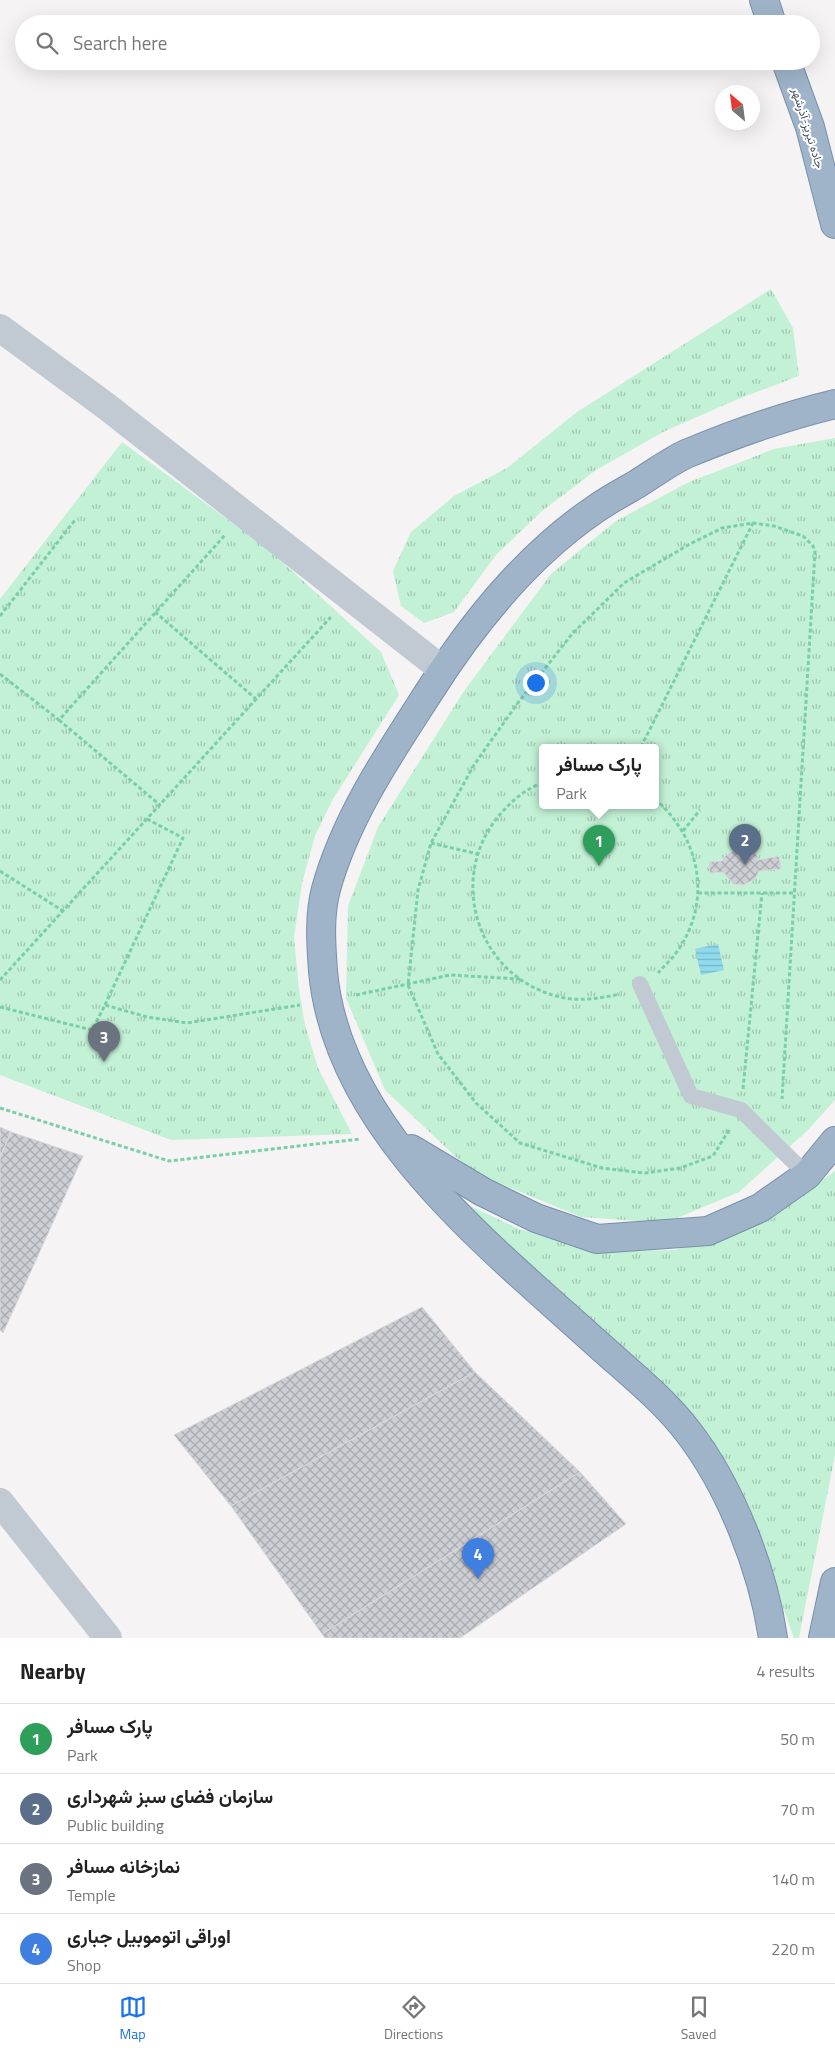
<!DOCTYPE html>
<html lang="en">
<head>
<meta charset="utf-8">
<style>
  :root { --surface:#fff; --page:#f6f6f6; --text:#222; --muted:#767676; --line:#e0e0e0; --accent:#1a73e8 }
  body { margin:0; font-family:"Titillium Web",Vazirmatn,sans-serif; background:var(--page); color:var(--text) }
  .compass { position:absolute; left:715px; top:85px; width:45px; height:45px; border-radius:50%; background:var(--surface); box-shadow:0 5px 20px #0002; rotate:332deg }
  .you { position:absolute; left:535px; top:682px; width:18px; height:18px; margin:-12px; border:4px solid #fff; border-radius:50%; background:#1a73e8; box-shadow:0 0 0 8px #1a73e833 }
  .badge { display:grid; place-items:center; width:32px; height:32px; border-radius:50%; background:var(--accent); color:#fff; font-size:16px; font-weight:700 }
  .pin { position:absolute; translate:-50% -41px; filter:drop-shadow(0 1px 2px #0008) }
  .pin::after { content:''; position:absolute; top:26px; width:18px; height:15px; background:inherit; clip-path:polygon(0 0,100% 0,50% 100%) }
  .popup { position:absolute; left:539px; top:744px; width:120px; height:65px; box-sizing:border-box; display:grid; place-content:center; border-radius:5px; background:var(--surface); filter:drop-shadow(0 1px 4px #0005); font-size:16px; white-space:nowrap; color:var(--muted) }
  .popup b { font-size:19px; color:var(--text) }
  .popup::after { content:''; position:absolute; left:50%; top:100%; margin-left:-10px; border:10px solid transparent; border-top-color:var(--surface) }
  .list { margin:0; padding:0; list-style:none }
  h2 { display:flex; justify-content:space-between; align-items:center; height:65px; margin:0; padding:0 20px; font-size:21px }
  h2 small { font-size:16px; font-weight:400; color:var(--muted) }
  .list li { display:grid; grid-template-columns:32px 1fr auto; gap:15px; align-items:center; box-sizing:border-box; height:70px; padding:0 20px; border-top:1px solid var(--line) }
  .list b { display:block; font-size:19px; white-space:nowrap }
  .list p { margin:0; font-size:16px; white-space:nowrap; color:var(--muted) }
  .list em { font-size:16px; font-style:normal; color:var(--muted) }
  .icon { flex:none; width:28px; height:28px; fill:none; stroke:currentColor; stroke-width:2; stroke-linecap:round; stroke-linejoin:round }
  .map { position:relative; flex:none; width:835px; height:1638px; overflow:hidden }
  .search { position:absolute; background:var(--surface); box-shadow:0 5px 20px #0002; left:15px; right:15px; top:15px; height:55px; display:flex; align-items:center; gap:12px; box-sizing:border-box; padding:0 18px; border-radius:28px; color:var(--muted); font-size:19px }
  .sheet { height:345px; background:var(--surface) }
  nav { display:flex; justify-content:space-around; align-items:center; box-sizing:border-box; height:70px; border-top:1px solid var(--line); background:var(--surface); font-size:14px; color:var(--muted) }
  nav a { display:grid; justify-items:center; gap:2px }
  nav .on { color:var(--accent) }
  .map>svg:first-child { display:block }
  .grass { fill:url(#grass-tufts); fill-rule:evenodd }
  .water { fill:url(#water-rules) }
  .building { fill:url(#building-cross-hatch); stroke:#d7d9de }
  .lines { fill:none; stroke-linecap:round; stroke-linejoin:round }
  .trunk-casing { stroke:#7690ad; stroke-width:30 }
  .path { stroke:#7ad0a6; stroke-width:3; stroke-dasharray:4 2.5; stroke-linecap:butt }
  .service { stroke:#c1cad2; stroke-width:16 }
  .minor { stroke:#c1cad2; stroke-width:28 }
  .trunk { stroke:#9fb4c9; stroke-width:28 }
  .labels { text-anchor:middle; stroke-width:4; stroke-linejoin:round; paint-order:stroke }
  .street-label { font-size:12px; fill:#4a5661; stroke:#fff }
</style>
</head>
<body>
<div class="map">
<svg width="835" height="1638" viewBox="0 0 835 1638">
  <defs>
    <pattern id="grass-tufts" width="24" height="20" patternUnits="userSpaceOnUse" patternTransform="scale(1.25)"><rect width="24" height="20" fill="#c3f1d5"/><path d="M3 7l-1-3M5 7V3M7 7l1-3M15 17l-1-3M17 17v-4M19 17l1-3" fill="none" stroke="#a0c6b0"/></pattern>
    <pattern id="water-rules" width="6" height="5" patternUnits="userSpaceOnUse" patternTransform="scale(1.25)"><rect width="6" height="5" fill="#90daee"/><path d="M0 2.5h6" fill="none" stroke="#78b4c4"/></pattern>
    <pattern id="building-cross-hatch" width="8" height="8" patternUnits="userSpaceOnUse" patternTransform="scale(1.25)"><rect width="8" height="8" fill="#cdcfd5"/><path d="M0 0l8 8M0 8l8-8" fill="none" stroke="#a8abb0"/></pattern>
  </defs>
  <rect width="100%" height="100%" fill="#f5f3f3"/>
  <g class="grass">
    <path d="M771,289L793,328L799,376L738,399L665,431L596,470L542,511L496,555L454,612L424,623L401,606L393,571L411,532L454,496L507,468L577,412Z"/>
    <path d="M835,438V1100L807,1131L739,1192L665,1223L581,1217L472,1172L385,1090L346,998L348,906L378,827L464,691L551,574L616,521L689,482L774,449ZM543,747H655V805H543Z"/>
    <path d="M122,442L268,549L381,652L399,695L333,799L315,836L302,883L294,937L299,990L305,1025L318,1068L352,1134L171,1140L0,1075V599Z"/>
    <path d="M835,1171V1455L799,1638H794L754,1526L676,1400L582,1310L458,1200L519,1229L609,1251L675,1250L767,1219Z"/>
  </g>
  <path class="water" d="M718,944L724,970L701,975L695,949Z"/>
  <g class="building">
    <path d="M738,848L751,850L757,855L758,860L779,856L781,869L759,871L755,879L743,885L734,884L723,872L710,873L709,862L722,861L725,856Z"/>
    <path d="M0,1127L11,1132L0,1158Z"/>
    <path d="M11,1132L83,1156L3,1333L0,1330V1158Z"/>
    <path d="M422,1307L475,1372L231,1506L174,1435Z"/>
    <path d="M475,1372L580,1472L322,1634L231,1506Z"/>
    <path d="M580,1472L626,1524L460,1638H325L322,1634Z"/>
  </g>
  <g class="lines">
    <g class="trunk-casing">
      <g id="trunk">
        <path d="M764,0L772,24"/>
        <path d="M786,61L810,127L835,224"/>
        <path d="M411,1149L483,1192L536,1218L597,1239L708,1231L760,1208L807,1175L835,1141"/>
        <path d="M773,1638C763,1570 731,1488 689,1433C665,1401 631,1374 601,1347C491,1247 337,1129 323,971C321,944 319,915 326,889C346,817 389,754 429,692C472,624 527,556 594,510C608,500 623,492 637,484C653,474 669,462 686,454C734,434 785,416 835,404"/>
        <path d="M823,1638L835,1582"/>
      </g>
    </g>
    <g class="path">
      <path d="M155,612L256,699"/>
      <path d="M0,616L75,520"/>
      <path d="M0,674L59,720L225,535"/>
      <path d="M59,720L160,805"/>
      <path d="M641,747L753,523"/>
      <path d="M543,783C529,787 515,798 505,809C444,871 474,977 560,997C580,1002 601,998 620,994"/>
      <path d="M655,799C701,839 713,902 676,953C671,960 664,966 658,973"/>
      <path d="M683,831L700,810"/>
      <path d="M431,843L478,854"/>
      <path d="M0,871L63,911"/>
      <path d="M698,893H795"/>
      <path d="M0,980L330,618L328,617"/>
      <path d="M356,995L450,975L520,979"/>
      <path d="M105,1005L183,838L147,819"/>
      <path d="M0,1007L92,1030L105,1005L147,1017L187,1023L300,1005"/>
      <path d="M743,1089L762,893"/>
      <path d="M0,1108L169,1161L360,1139"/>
      <path d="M729,1130L713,1156L680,1168L645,1173L602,1168L520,1143L476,1103L438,1054L408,985L418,890L431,843L474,765L517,704L572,634L624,583L688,545L722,528L753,523L774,526L803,536L813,546L815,552L782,1099"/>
    </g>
    <path class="service" d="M640,984L691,1096L741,1110L807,1175"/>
    <g class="minor">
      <path d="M0,328L106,406L443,670"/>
      <path d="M0,1502L108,1638"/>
    </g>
    <use href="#trunk" class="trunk"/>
  </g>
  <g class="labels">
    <g class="street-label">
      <text transform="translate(808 128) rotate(73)" y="4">جاده تبریز-آذرشهر</text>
    </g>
  </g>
</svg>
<svg class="compass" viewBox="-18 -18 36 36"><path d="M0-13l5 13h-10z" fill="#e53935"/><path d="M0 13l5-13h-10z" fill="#767676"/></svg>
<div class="you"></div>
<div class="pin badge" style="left:599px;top:866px;background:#2e9e5b">1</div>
<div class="popup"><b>پارک مسافر</b>Park</div>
<div class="pin badge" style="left:745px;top:865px;background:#5c6f8a">2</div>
<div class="pin badge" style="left:104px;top:1062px;background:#6b7280">3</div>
<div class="pin badge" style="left:478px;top:1579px;background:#3f7fe0">4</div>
<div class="search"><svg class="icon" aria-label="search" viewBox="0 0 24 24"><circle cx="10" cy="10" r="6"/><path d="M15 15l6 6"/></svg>Search here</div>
</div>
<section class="sheet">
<h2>Nearby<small>4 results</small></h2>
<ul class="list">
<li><span class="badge" style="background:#2e9e5b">1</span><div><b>پارک مسافر</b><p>Park</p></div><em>50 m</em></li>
<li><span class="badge" style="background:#5c6f8a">2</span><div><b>سازمان فضای سبز شهرداری</b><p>Public building</p></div><em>70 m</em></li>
<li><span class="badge" style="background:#6b7280">3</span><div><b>نمازخانه مسافر</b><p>Temple</p></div><em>140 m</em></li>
<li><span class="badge" style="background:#3f7fe0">4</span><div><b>اوراقی اتوموبیل جباری</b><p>Shop</p></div><em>220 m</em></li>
</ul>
</section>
<nav>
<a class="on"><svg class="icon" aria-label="map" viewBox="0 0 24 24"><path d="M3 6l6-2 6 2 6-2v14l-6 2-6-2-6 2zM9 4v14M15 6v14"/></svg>Map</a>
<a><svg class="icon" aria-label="directions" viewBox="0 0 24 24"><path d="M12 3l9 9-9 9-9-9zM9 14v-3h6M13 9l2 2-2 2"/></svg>Directions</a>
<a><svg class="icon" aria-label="saved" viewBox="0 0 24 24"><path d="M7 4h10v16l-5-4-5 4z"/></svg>Saved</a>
</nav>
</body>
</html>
